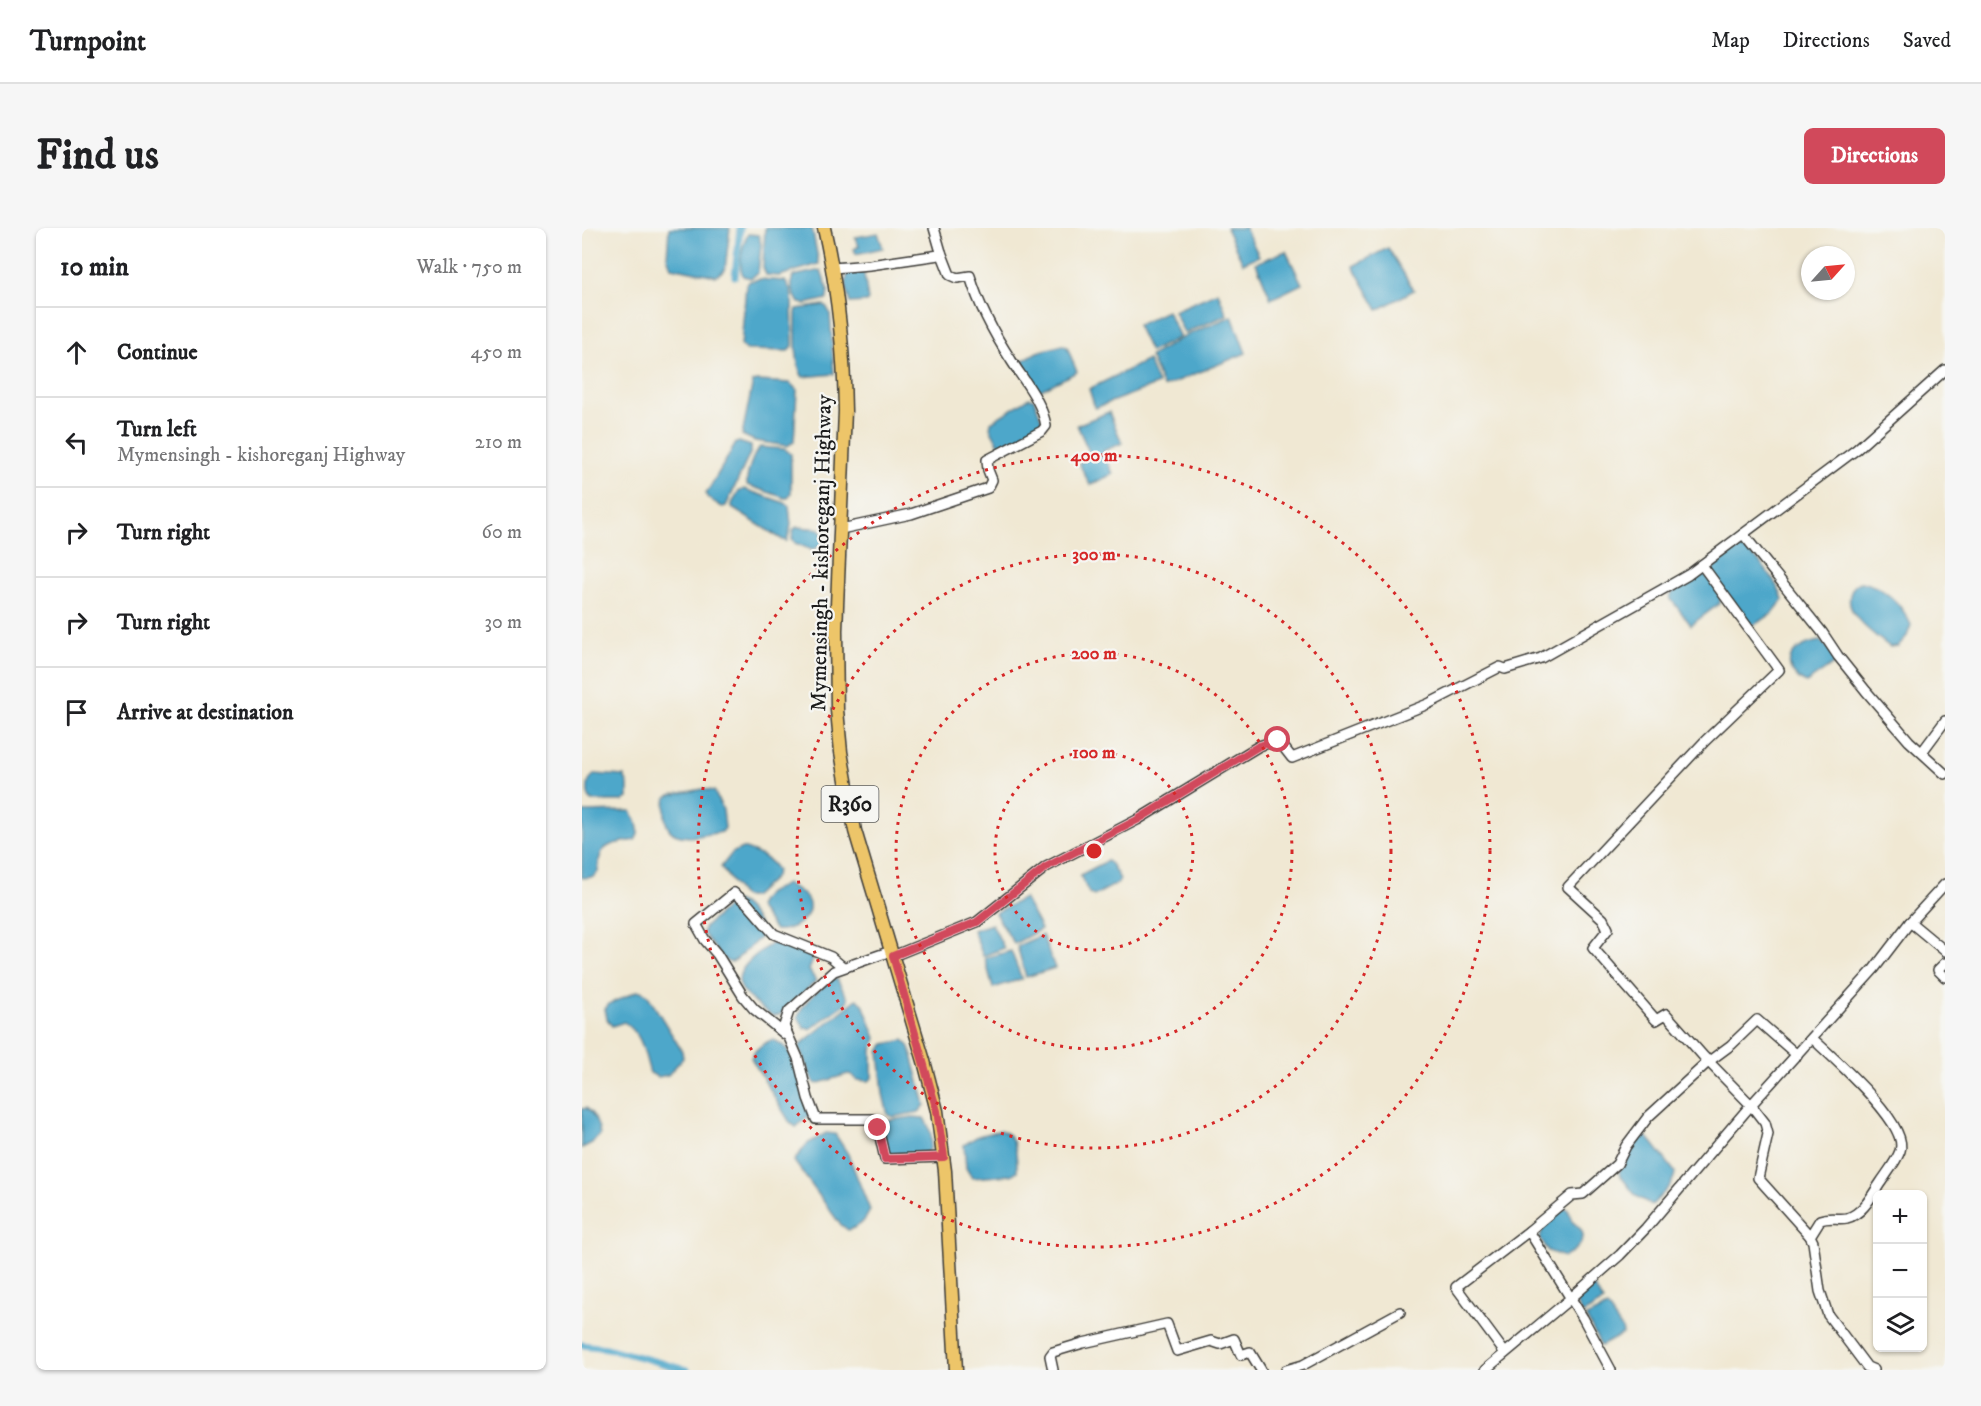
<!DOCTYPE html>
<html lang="en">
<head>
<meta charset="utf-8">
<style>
  :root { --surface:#fff; --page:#f6f6f6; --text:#202124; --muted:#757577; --line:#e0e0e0; --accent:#d1495b }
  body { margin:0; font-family:"IM FELL DW Pica",serif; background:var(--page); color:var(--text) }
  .controls { position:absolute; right:18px; bottom:18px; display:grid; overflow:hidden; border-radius:9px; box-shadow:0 2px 4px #0004 }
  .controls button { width:54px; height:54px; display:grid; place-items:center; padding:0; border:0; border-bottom:2px solid var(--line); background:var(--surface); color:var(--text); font:30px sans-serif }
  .compass { position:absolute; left:1219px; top:18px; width:54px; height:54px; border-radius:50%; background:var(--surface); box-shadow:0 2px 4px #0004; rotate:63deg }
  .stop { position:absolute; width:18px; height:18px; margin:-14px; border:4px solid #d1495b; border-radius:50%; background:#fff }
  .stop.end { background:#d1495b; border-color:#fff; box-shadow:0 2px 6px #0008 }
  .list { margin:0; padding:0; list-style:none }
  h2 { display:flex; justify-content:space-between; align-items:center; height:78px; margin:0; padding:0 24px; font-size:26px }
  h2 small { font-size:20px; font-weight:400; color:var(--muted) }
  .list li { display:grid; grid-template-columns:39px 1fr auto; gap:18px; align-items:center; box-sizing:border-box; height:90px; padding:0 24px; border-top:2px solid var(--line) }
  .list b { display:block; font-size:22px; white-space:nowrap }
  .list p { margin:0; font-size:20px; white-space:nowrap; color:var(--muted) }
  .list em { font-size:20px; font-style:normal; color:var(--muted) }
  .icon { flex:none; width:33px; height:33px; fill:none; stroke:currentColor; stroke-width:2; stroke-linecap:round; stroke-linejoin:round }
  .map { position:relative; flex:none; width:1363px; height:1142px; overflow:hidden; border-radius:9px }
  header { display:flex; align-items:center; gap:36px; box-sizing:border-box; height:84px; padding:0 30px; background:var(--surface); border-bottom:2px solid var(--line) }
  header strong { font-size:28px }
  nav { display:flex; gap:33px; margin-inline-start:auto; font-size:21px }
  .intro { display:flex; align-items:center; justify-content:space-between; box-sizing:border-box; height:144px; padding:0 36px }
  h1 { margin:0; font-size:42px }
  .button { padding:15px 27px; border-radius:9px; background:var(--accent); color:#fff; font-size:21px; font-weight:700 }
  main { display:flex; gap:36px; padding:0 36px }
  aside { flex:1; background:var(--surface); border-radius:9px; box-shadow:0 2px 4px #0004 }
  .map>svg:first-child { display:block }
  .water { fill:#4da7ca; stroke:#346273; stroke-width:1.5 }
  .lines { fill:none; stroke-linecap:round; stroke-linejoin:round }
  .canal { stroke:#4da7ca; stroke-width:7 }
  .minor-casing { stroke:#3c3b37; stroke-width:12 }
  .major-casing { stroke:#3c3b37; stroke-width:15 }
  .minor { stroke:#fff; stroke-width:9 }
  .major { stroke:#edc569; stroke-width:12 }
  .route { stroke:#d1495b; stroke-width:8 }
  .ring { fill:none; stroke:#d62828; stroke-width:3; stroke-dasharray:3 6 }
  .labels { text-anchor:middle; stroke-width:4.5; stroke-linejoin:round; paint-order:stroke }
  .shield { fill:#f6f6f2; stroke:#5d5d5c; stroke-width:1.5 }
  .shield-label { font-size:21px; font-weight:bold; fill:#1c1c1c }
  .street-label { font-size:22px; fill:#1c1c1c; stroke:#f6f6f2 }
  .centre { fill:#d62828; stroke:#f6f6f2; stroke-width:3 }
  .ring-label { font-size:18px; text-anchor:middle; font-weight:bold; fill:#d62828; stroke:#f6f6f2; stroke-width:4.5; stroke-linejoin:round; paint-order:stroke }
</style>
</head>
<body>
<header>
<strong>Turnpoint</strong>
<nav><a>Map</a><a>Directions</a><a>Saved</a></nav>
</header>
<div class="intro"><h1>Find us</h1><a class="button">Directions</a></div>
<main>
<aside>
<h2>10 min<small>Walk · 750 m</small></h2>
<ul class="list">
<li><svg class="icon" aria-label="ahead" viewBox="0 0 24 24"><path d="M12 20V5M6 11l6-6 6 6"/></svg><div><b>Continue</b></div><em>450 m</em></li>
<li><svg class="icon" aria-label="left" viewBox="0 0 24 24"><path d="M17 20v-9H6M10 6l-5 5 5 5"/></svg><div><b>Turn left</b><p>Mymensingh - kishoreganj Highway</p></div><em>210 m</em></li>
<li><svg class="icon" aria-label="right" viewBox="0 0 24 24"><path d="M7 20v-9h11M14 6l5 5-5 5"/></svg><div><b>Turn right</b></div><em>60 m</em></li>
<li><svg class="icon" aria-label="right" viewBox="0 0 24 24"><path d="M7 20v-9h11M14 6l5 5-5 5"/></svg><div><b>Turn right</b></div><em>30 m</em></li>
<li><svg class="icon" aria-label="arrive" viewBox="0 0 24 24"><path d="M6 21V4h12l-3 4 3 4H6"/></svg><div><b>Arrive at destination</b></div></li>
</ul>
</aside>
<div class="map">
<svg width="1363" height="1142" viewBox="0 0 1363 1142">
  <rect width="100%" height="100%" fill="#f6f6f2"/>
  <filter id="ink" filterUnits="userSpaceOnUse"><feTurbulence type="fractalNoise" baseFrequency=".0167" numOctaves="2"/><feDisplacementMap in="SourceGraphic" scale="12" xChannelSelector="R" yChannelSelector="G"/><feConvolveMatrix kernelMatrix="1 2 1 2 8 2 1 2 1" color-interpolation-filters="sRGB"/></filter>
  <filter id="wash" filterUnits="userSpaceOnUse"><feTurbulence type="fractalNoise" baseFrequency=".008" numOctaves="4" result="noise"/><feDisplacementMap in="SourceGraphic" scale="24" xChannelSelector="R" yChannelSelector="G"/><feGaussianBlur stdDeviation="1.35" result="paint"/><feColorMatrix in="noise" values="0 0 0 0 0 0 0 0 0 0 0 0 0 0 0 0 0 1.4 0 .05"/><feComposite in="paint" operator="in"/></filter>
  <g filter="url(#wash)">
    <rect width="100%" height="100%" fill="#f0e8d3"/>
    <g class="water">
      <path d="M87,0H148L143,41L134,48L89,39L85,29Z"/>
      <path d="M183,0H230L237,36L197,48L184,47L181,39Z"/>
      <path d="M644,0H663L677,28L661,35Z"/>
      <path d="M296,5L301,20L274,26L272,21L277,18L273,9Z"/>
      <path d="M166,6L177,7L179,17L176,45L169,50L161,48C156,37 160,17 166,6Z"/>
      <path d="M806,20L832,62L796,82L771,38Z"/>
      <path d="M704,23L720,56L689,71L674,35Z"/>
      <path d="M281,40L286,72L284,74L268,75C264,64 262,53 267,43Z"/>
      <path d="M239,42L246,62L245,71L224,76L217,75C212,67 207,57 211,48Z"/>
      <path d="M177,51L203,53L209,62L210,70L211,118L206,123L165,122L159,118L164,57L168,53Z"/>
      <path d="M636,64L645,87L602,105L592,83Z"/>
      <path d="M242,77L244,78L248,85L252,146L221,149C212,138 214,100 214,84L215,81Z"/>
      <path d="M585,83L598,109L568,124L555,97Z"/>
      <path d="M650,88L664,125L581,159L568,128L605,107Z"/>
      <path d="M481,117L485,119L495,144L455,164L449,159L438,134L455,124Z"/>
      <path d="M566,132L576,156L513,180L507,161Z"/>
      <path d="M176,153L208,155L215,162L212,214L205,218L173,213L160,207L170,158L171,154Z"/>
      <path d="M447,170L452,171L461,195L458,199L422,219L418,218L408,200L409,194Z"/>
      <path d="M527,184L540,215L521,223L531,246L508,257L497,235L510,228H509L495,197Z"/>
      <path d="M157,214L169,218V223L144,278L140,279L125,269L124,266L154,215Z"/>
      <path d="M178,219L203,221L209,226V265L206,270H203L165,257C164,246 171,226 178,219Z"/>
      <path d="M162,261L203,275L207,278L209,297L205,313L201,312L150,280V276L156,264Z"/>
      <path d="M215,299L238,301L242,311L240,317L230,322L213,315L210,310L212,301Z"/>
      <path d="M1156,319C1174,324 1196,355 1201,372L1190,386L1172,397L1166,395L1130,347C1131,332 1147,328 1156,319Z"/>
      <path d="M1116,344H1120C1128,352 1139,362 1138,375L1109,397L1088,370C1090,359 1107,352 1116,344Z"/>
      <path d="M1279,354C1301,358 1320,376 1329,397L1325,408L1316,418L1308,419C1293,407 1260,386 1269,364C1271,358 1274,356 1279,354Z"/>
      <path d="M1238,413C1245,418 1252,426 1253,435L1224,455C1193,438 1210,417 1238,413Z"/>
      <path d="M13,546L42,548L46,557V570L41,573H9C4,565 4,552 13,546Z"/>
      <path d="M121,561L132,563L141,582L143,600L140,604C109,609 76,620 84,571L88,567Z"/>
      <path d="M49,583C54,592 60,603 53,612C41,615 21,614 18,629C16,634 17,639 16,644L11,649L0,650V584Z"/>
      <path d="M160,620C174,624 189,630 195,643L192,650L171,669H162L158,666L139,639L150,625Z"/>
      <path d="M525,633L529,636L538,651L536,655L512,668L507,665L498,647Z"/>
      <path d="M205,656C212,660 221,664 225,671C235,688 209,705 193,702L176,679C182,664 192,662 205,656Z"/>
      <path d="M442,670L459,701L432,716L413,685Z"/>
      <path d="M151,673C164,673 174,693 182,703V706L155,731L150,734H146L138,727L121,705L122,700Z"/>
      <path d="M410,696L422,720L401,728L391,702Z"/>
      <path d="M460,707L473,740L444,749L435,718Z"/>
      <path d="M190,715L220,721L228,726L231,732L227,742L234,753L199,786L191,788C147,759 145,746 190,715Z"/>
      <path d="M429,723L440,751L411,760L403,730Z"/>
      <path d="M251,750L255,751L266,771L263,776L228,801L222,800L216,789C222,772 237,762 251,750Z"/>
      <path d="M55,763H59L65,766L100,823L101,830L86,847L76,849L68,845C61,823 62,808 42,794L30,798L25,791L23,781L27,776Z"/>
      <path d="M275,771L281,776L294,810L290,822V850L287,853L275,852L270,847L266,846L234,856L231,853L217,820L219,816Z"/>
      <path d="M192,812C220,826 222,859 229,886L214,899L207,893L169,830C172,822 183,813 192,812Z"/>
      <path d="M322,812L328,819L343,877L337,884L311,889L306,887L301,866L297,823L303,816Z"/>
      <path d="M4,880C12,885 17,898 18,907L10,915L0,920V881Z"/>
      <path d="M331,889L342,890C348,899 351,910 348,921L341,927L306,928L299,898L301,893Z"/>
      <path d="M419,902C435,908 435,928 435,943L429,947L390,950L384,940L382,917L396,908Z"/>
      <path d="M244,905L253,906L266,926L288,982C283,993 279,998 266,1002L258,996L212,933L225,916Z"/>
      <path d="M1061,906L1069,913L1093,944C1092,957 1079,967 1070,977L1054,968L1037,946C1039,932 1049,913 1061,906Z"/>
      <path d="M984,980C989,984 987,987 990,993C992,996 994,996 997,999C1009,1013 992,1023 982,1029L966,1023L958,1011C960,997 970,984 984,980Z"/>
      <path d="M1009,1057L1013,1060L1021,1074L1001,1086L992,1071Z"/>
      <path d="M1025,1079L1040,1101L1041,1106L1019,1118L1004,1089Z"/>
    </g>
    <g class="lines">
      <g class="canal">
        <path d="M153,48L158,0"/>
        <path d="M0,1117L25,1120L105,1142"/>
      </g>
    </g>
  </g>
  <g filter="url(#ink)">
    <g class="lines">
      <g class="minor-casing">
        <g id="minor">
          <path d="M251,40L288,37L357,27L359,24L352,0"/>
          <path d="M259,301L329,286L406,260L410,252L406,242L405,232L460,203L464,198C460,173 442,153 429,132C412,106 397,78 388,48L375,50L368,47L359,24"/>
          <path d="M1161,306L1240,404L1256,428L1284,463L1327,513L1363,546"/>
          <path d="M1120,337L1197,442L1123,513L986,659L1021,691L1026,701L1011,720L1074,792L1084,786L1122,829L1169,877L1183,895L1186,906L1176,950L1228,1008L1231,1014L1238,1063L1246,1087L1285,1139L1292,1142"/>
          <path d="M1340,524L1363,493"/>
          <path d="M1328,694L1363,723"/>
          <path d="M309,723L252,743L207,783L202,798L216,830L226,870L234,891H291L296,900L303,931L362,929"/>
          <path d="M311,728L395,694L464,639L555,592L677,518L696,512L710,530L846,476L918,439L923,441L959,430L1106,347L1275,221L1363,142"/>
          <path d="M1363,735L1356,742L1363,749"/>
          <path d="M204,807L172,781L161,768L135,726L123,712L114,696L152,665L165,675L192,706L249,729L261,739"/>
          <path d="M947,1003L1001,1090L1029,1142"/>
          <path d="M1228,1008L1238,992C1249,988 1256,992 1265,990C1281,986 1290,967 1299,954C1305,945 1314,934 1318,923C1328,896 1250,829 1230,810"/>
          <path d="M923,1125L874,1059L947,1003L990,967L1001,966L1035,936L1044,918L1066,889L1126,834L1149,817L1175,792L1215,827"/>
          <path d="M471,1142L468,1128L471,1124L501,1115L585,1096L595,1123L629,1113L638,1116L652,1111L659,1127L668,1124L679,1142"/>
          <path d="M704,1142L721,1137L818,1084"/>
          <path d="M903,1142L989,1070L1038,1027L1064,1000L1169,877L1292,741L1328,694L1363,656"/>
        </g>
      </g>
      <g class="major-casing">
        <path id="major" d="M242,0C256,62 262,120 263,183L254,402L255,482L259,524L273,603L342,833L355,883L363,943L374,1142"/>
      </g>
      <use href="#minor" class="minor"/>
      <use href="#major" class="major"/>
    </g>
  </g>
  <g class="lines" filter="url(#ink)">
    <path class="route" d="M296,900L303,931L362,929L355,883L311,728L395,694L464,639L555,592L677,518L696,512"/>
  </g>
  <g class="ring">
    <circle cx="512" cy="623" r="99"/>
    <circle cx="512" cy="623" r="198"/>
    <circle cx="512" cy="623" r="297"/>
    <circle cx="512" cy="623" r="396"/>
  </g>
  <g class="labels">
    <rect class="shield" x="239.5" y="558" width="57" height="36" rx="4.5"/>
    <g class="shield-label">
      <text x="268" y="583">R360</text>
    </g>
    <g class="street-label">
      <text transform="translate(238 325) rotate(-89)" y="8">Mymensingh - kishoreganj Highway</text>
    </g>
  </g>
  <circle cx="512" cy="623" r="9" class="centre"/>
  <g class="ring-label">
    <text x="512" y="233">400 m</text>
    <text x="512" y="332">300 m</text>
    <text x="512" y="431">200 m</text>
    <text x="512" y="530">100 m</text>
  </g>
</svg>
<div class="controls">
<button>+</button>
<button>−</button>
<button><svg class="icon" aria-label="layers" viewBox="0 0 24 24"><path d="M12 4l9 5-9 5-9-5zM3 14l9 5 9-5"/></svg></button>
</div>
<svg class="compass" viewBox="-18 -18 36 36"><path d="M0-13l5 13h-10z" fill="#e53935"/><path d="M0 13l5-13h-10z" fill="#757577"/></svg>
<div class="stop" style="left:696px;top:512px"></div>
<div class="stop end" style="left:296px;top:900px"></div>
</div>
</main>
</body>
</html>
